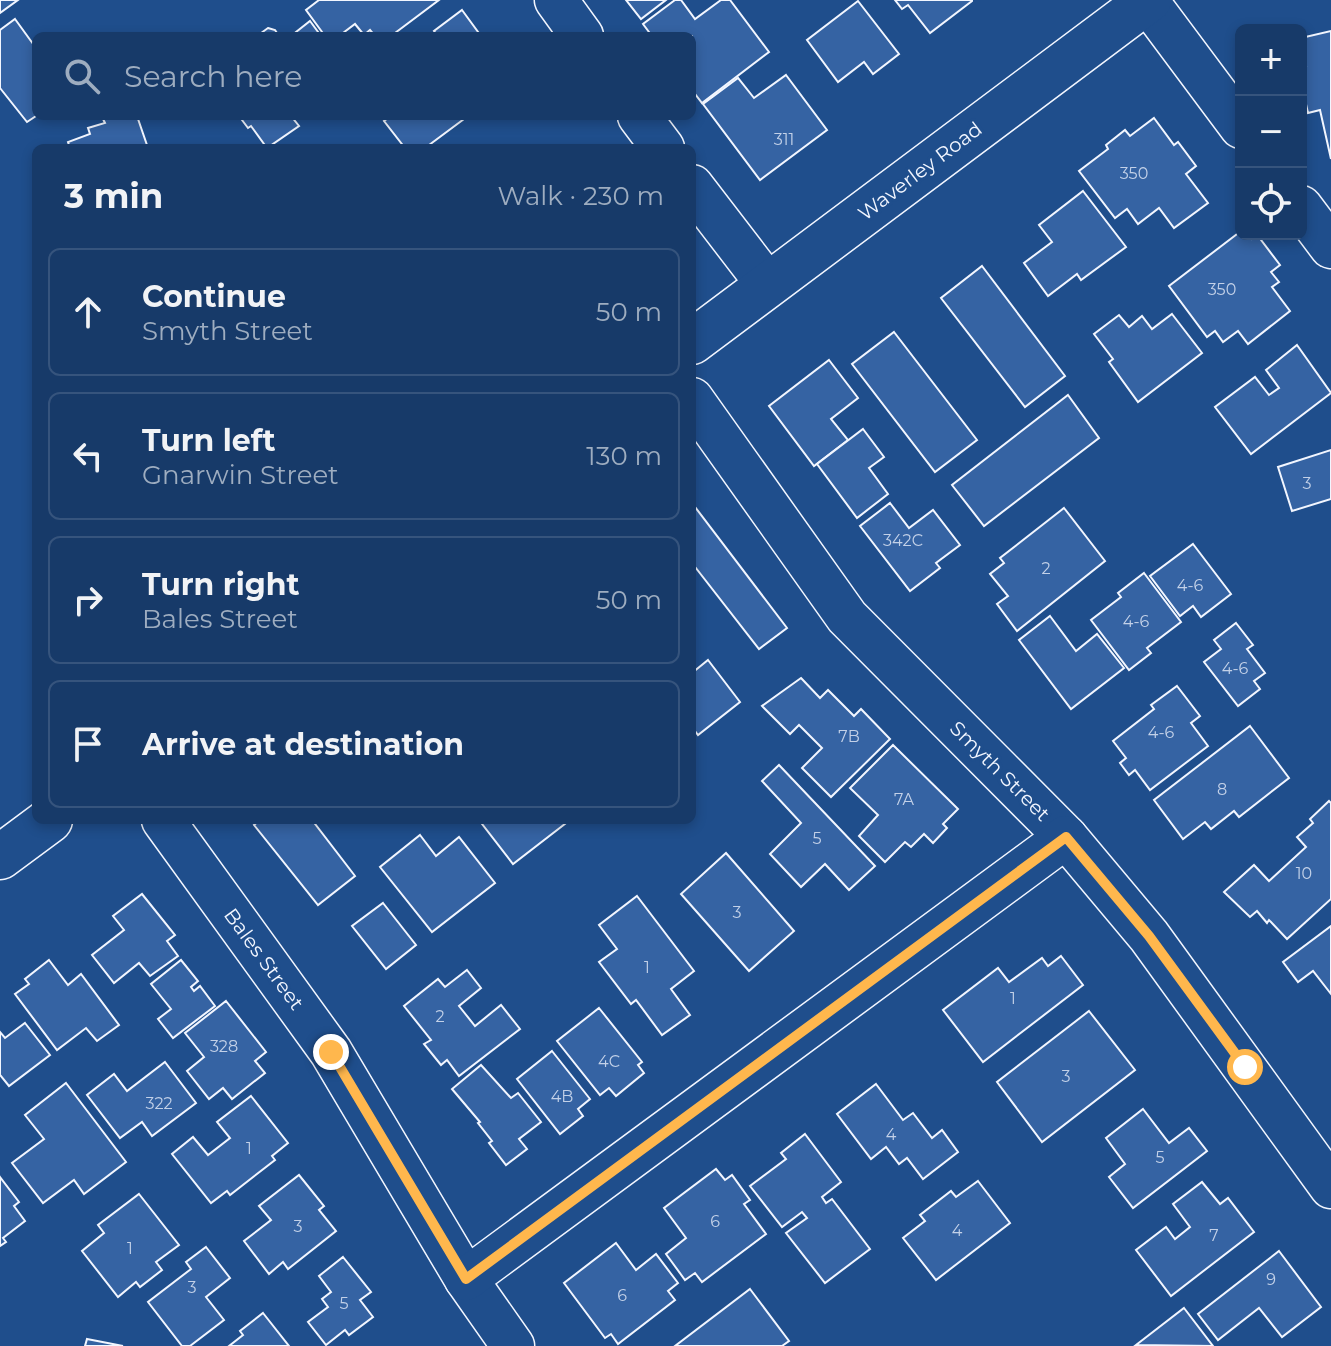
<!DOCTYPE html>
<html lang="en">
<head>
<meta charset="utf-8">
<style>
  :root { --surface:#173a69; --page:#20416f; --text:#f1f3f6; --muted:#9eadc0; --line:#36547d }
  body { margin:0; font-family:Montserrat,sans-serif; background:var(--page); color:var(--text) }
  .controls { position:absolute; right:24px; top:24px; display:grid; overflow:hidden; border-radius:12px; box-shadow:0 4px 12px #0003 }
  .controls button { width:72px; height:72px; display:grid; place-items:center; padding:0; border:0; border-bottom:2px solid var(--line); background:var(--surface); color:var(--text); font:40px sans-serif }
  .stop { position:absolute; width:24px; height:24px; margin:-18px; border:6px solid #ffb74d; border-radius:50%; background:#fff }
  .stop.end { background:#ffb74d; border-color:#fff; box-shadow:0 2px 8px #0008 }
  .list { margin:0; padding:0; list-style:none }
  h2 { display:flex; justify-content:space-between; align-items:center; height:104px; margin:0; padding:0 32px; font-size:34px }
  h2 small { font-size:26px; font-weight:400; color:var(--muted) }
  .list li { display:grid; grid-template-columns:52px 1fr auto; gap:24px; align-items:center; box-sizing:border-box; height:128px; margin:0 16px 16px; padding:0 16px; border:2px solid var(--line); border-radius:12px }
  .list b { display:block; font-size:30px; white-space:nowrap }
  .list p { margin:0; font-size:26px; white-space:nowrap; color:var(--muted) }
  .list em { font-size:26px; font-style:normal; color:var(--muted) }
  .icon { flex:none; width:44px; height:44px; fill:none; stroke:currentColor; stroke-width:2; stroke-linecap:round; stroke-linejoin:round }
  .map { position:relative; flex:none; width:1331px; height:1346px; overflow:hidden }
  .search { position:absolute; background:var(--surface); box-shadow:0 4px 12px #0003; left:32px; top:32px; width:664px; height:88px; display:flex; align-items:center; gap:20px; box-sizing:border-box; padding:0 28px; border-radius:12px; color:var(--muted); font-size:30px }
  .panel { position:absolute; background:var(--surface); box-shadow:0 4px 12px #0003; left:32px; top:144px; width:664px; height:680px; border-radius:12px }
  .map>svg:first-child { display:block }
  .building { fill:#3563a3; stroke:#f2f6ff; stroke-width:2 }
  .lines { fill:none; stroke-linecap:round; stroke-linejoin:round }
  .minor-casing { stroke:#f2f6ff; stroke-width:45 }
  .major-casing { stroke:#f2f6ff; stroke-width:47 }
  .minor { stroke:#1f4e8c; stroke-width:42 }
  .major { stroke:#1f4e8c; stroke-width:44 }
  .route { stroke:#ffb74d; stroke-width:10 }
  .labels { text-anchor:middle; stroke-width:6; stroke-linejoin:round; paint-order:stroke }
  .number-label { font-size:16px; fill:#c3d1e8 }
  .street-label { font-size:20px; fill:#f2f6ff; stroke:#1f4e8c }
</style>
</head>
<body>
<div class="map">
<svg width="1331" height="1346" viewBox="0 0 1331 1346">
  <rect width="100%" height="100%" fill="#1f4e8c"/>
  <g class="building">
    <path d="M0,0H18L0,13Z"/>
    <path d="M319,0H439L391,36H375L370,30L364,35L355,24L339,36H325L306,10Z"/>
    <path d="M626,0H666L641,19Z"/>
    <path d="M675,0H681L695,19L721,0H730L769,52L702,103L692,90V36H652L643,24Z"/>
    <path d="M895,0H972V1L930,33L908,5L902,9Z"/>
    <path d="M858,1L899,54L873,74L864,62L838,82L807,40Z"/>
    <path d="M462,10L481,36H438L434,31Z"/>
    <path d="M15,19L36,48V116L27,122L0,88V30Z"/>
    <path d="M310,21L321,36H291Z"/>
    <path d="M268,28L275,30L279,36H257Z"/>
    <path d="M1331,31V159L1320,110L1308,113L1301,82V67L1306,66L1301,38Z"/>
    <path d="M786,75L827,130L760,180L703,104L738,78L754,98Z"/>
    <path d="M137,116L148,148H70L68,142L90,134L88,128L105,123L102,117Z"/>
    <path d="M239,116H291L299,126L267,148L251,126L248,128Z"/>
    <path d="M391,116H468L425,148H405L384,121Z"/>
    <path d="M1154,118L1174,145L1178,142L1196,166L1186,174L1208,203L1174,228L1159,208L1138,224L1127,209L1115,218L1079,171L1108,149L1106,145L1125,130L1130,136Z"/>
    <path d="M1083,191L1126,247L1081,280L1077,274L1048,296L1024,263L1052,242L1039,225Z"/>
    <path d="M1241,231V234H1248L1252,239L1258,236L1280,265L1271,272L1279,282L1272,287L1290,311L1248,344L1238,331L1223,342L1215,331L1207,337L1169,286Z"/>
    <path d="M982,266L1065,376L1025,407L941,298Z"/>
    <path d="M1172,314L1202,353L1138,402L1109,362L1113,359L1094,334L1119,315L1129,327L1142,316L1152,329Z"/>
    <path d="M894,332L977,440L935,472L852,364Z"/>
    <path d="M1297,345L1331,393L1251,454L1215,407L1255,377L1269,395L1279,388L1266,370Z"/>
    <path d="M829,360L858,398L831,419L848,440L814,466L769,406Z"/>
    <path d="M1068,395L1099,438L984,526L952,485Z"/>
    <path d="M863,429L884,457L869,468L888,494L857,518L817,464Z"/>
    <path d="M1331,450V499L1292,511L1278,467Z"/>
    <path d="M692,503L787,628L759,649L692,563Z"/>
    <path d="M890,503L909,528L933,510L960,545L936,563L940,568L910,591L860,526Z"/>
    <path d="M1064,508L1105,561L1017,631L997,604L1008,596L990,574L1004,563L1000,558Z"/>
    <path d="M1193,544L1231,594L1201,617L1193,606L1180,616L1150,576Z"/>
    <path d="M1144,573L1181,622L1147,648L1151,653L1129,670L1091,620L1121,597L1118,593Z"/>
    <path d="M1050,616L1076,651L1097,634L1124,668L1071,709L1019,640Z"/>
    <path d="M1236,623L1253,645L1247,649L1265,673L1254,681L1260,689L1238,706L1204,662L1221,649L1214,640Z"/>
    <path d="M708,660L740,702L698,735L692,727V673Z"/>
    <path d="M801,678L820,698L828,690L854,716L861,709L890,739L831,797L802,768L822,748L799,725L790,734L762,706Z"/>
    <path d="M1177,686L1200,716L1191,723L1208,746L1150,790L1135,770L1129,775L1120,763L1126,758L1113,741L1154,709L1151,705Z"/>
    <path d="M1250,726L1289,778L1239,817L1234,811L1211,829L1205,822L1183,839L1154,800Z"/>
    <path d="M893,745L958,809L943,824L947,828L933,843L924,834L911,847L905,842L885,862L859,836L878,815L850,788Z"/>
    <path d="M779,765L875,866L849,890L825,864L801,887L770,854L801,823L762,781Z"/>
    <path d="M1329,801L1331,803V899L1287,939L1269,920L1267,923L1257,911L1250,917L1224,892L1254,865L1269,881L1306,847L1297,837L1313,823L1310,819Z"/>
    <path d="M260,820H312L355,876L318,905L254,825Z"/>
    <path d="M479,820H570L513,864Z"/>
    <path d="M420,835L436,856L459,837L495,883L432,932L380,867Z"/>
    <path d="M726,853L794,931L749,971L681,894Z"/>
    <path d="M142,894L175,935L167,941L178,956L150,976L139,963L114,983L92,955L124,930L113,916Z"/>
    <path d="M637,896L694,971L671,989L690,1015L662,1035L636,1000L631,1004L599,962L617,949L599,925Z"/>
    <path d="M383,903L416,945L386,969L352,926Z"/>
    <path d="M1331,926V994L1313,971L1298,982L1283,962Z"/>
    <path d="M1061,956L1083,985L983,1062L943,1010L998,968L1009,982L1042,958L1048,966Z"/>
    <path d="M49,960L68,985L81,974L119,1025L97,1041L86,1028L57,1050L15,994L29,984L25,979Z"/>
    <path d="M181,960L198,981L191,987L194,991L200,986L215,1006L173,1038L158,1019L171,1009L151,984Z"/>
    <path d="M467,970L481,988L459,1006L475,1026L501,1005L520,1029L459,1076L447,1060L441,1065L424,1044L431,1040L404,1006L438,979L445,987Z"/>
    <path d="M226,1001L266,1052L255,1061L265,1073L232,1099L223,1088L209,1099L187,1071L204,1057L185,1033Z"/>
    <path d="M599,1008L642,1062L638,1065L644,1073L616,1096L609,1088L600,1095L557,1041Z"/>
    <path d="M1089,1011L1135,1070L1042,1142L997,1082Z"/>
    <path d="M25,1023L50,1055L9,1086L0,1075V1032L5,1038Z"/>
    <path d="M552,1051L590,1099L578,1109L583,1116L560,1134L517,1079Z"/>
    <path d="M165,1062L196,1103L152,1136L142,1122L120,1138L87,1095L114,1074L127,1091Z"/>
    <path d="M481,1065L511,1098L518,1093L541,1122L519,1139L527,1149L506,1165L489,1143L492,1141L478,1123L480,1122L452,1089Z"/>
    <path d="M66,1083L126,1162L84,1194L74,1180L43,1203L12,1163L44,1139L25,1115Z"/>
    <path d="M876,1084L903,1120L913,1113L932,1138L942,1130L958,1152L923,1179L907,1158L899,1164L886,1147L871,1159L837,1114Z"/>
    <path d="M251,1096L288,1143L272,1156L275,1160L230,1195L227,1191L211,1203L172,1154L193,1137L208,1155L230,1138L217,1122Z"/>
    <path d="M1143,1109L1169,1143L1189,1128L1207,1151L1133,1208L1109,1177L1125,1164L1106,1138Z"/>
    <path d="M805,1134L841,1182L822,1197L826,1203L832,1199L870,1249L825,1283L786,1233L807,1218L802,1212L782,1227L750,1186L786,1159L781,1153Z"/>
    <path d="M716,1169L725,1180L732,1175L750,1200L744,1204L766,1234L702,1282L695,1273L685,1280L666,1254L686,1238L664,1208Z"/>
    <path d="M299,1175L324,1206L319,1210L336,1231L288,1269L283,1262L269,1274L244,1241L271,1220L259,1206Z"/>
    <path d="M0,1177L19,1202L14,1206L25,1221L3,1238L6,1242L0,1246Z"/>
    <path d="M978,1181L1010,1223L936,1280L903,1238L925,1221L920,1215L951,1191L956,1197Z"/>
    <path d="M1202,1182L1220,1204L1228,1198L1254,1232L1171,1296L1136,1250L1166,1227L1175,1239L1190,1227L1173,1204Z"/>
    <path d="M139,1194L179,1245L156,1262L162,1270L140,1287L136,1282L118,1297L82,1251L104,1233L98,1225Z"/>
    <path d="M616,1243L636,1270L656,1254L678,1283L668,1291L675,1300L618,1344L611,1334L605,1338L564,1283Z"/>
    <path d="M206,1247L230,1278L206,1297L224,1320L190,1346H182L148,1302L191,1269L186,1262Z"/>
    <path d="M1279,1251L1321,1307L1282,1337L1259,1308L1218,1340L1198,1314Z"/>
    <path d="M343,1257L371,1292L360,1300L373,1317L349,1335L345,1330L326,1345L308,1322L328,1307L322,1299L331,1292L319,1276Z"/>
    <path d="M750,1289L789,1341L782,1346H675Z"/>
    <path d="M1184,1308L1213,1346L1136,1345Z"/>
    <path d="M263,1313L289,1346H229L243,1335L240,1331Z"/>
    <path d="M87,1339L123,1346H85Z"/>
  </g>
  <g class="lines">
    <g class="minor-casing">
      <g id="minor">
        <path d="M556,0L582,36"/>
        <path d="M1147,1L1241,127"/>
        <path d="M639,116L663,148"/>
        <path d="M692,186L768,285"/>
        <path d="M1301,207L1331,247"/>
        <path d="M692,399L847,617L1066,837L1149,936L1331,1187"/>
        <path d="M163,820L331,1052L466,1279L513,1346"/>
        <path d="M466,1279L1066,837"/>
      </g>
    </g>
    <g class="major-casing">
      <g id="major">
        <path d="M692,342L1149,0"/>
        <path d="M0,857L50,820"/>
      </g>
    </g>
    <use href="#minor" class="minor"/>
    <use href="#major" class="major"/>
  </g>
  <g class="lines">
    <path class="route" d="M331,1052L466,1279L1066,837L1149,936L1245,1067"/>
  </g>
  <g class="labels">
    <g class="number-label">
      <text x="784" y="145">311</text>
      <text x="1134" y="179">350</text>
      <text x="1222" y="295">350</text>
      <text x="1307" y="489">3</text>
      <text x="903" y="546">342C</text>
      <text x="1046" y="574">2</text>
      <text x="1190" y="591">4-6</text>
      <text x="1136" y="627">4-6</text>
      <text x="1235" y="674">4-6</text>
      <text x="1161" y="738">4-6</text>
      <text x="849" y="742">7B</text>
      <text x="1222" y="795">8</text>
      <text x="904" y="805">7A</text>
      <text x="817" y="844">5</text>
      <text x="1304" y="879">10</text>
      <text x="737" y="918">3</text>
      <text x="647" y="973">1</text>
      <text x="1013" y="1004">1</text>
      <text x="440" y="1022">2</text>
      <text x="224" y="1052">328</text>
      <text x="609" y="1067">4C</text>
      <text x="1066" y="1082">3</text>
      <text x="562" y="1102">4B</text>
      <text x="159" y="1109">322</text>
      <text x="891" y="1140">4</text>
      <text x="249" y="1154">1</text>
      <text x="1160" y="1163">5</text>
      <text x="715" y="1227">6</text>
      <text x="298" y="1232">3</text>
      <text x="957" y="1236">4</text>
      <text x="1214" y="1241">7</text>
      <text x="130" y="1254">1</text>
      <text x="1271" y="1285">9</text>
      <text x="192" y="1293">3</text>
      <text x="622" y="1301">6</text>
      <text x="344" y="1309">5</text>
    </g>
    <g class="street-label">
      <text transform="translate(920 171) rotate(-37)" y="7">Waverley Road</text>
      <text transform="translate(1000 771) rotate(45)" y="7">Smyth Street</text>
      <text transform="translate(264 959) rotate(54)" y="7">Bales Street</text>
    </g>
  </g>
</svg>
<div class="controls">
<button>+</button>
<button>−</button>
<button><svg class="icon" aria-label="locate" viewBox="0 0 24 24"><circle cx="12" cy="12" r="6"/><path d="M12 2v4M12 18v4M2 12h4M18 12h4"/></svg></button>
</div>
<div class="stop" style="left:1245px;top:1067px"></div>
<div class="stop end" style="left:331px;top:1052px"></div>
<div class="search"><svg class="icon" aria-label="search" viewBox="0 0 24 24"><circle cx="10" cy="10" r="6"/><path d="M15 15l6 6"/></svg>Search here</div>
<section class="panel">
<h2>3 min<small>Walk · 230 m</small></h2>
<ul class="list">
<li><svg class="icon" aria-label="ahead" viewBox="0 0 24 24"><path d="M12 20V5M6 11l6-6 6 6"/></svg><div><b>Continue</b><p>Smyth Street</p></div><em>50 m</em></li>
<li><svg class="icon" aria-label="left" viewBox="0 0 24 24"><path d="M17 20v-9H6M10 6l-5 5 5 5"/></svg><div><b>Turn left</b><p>Gnarwin Street</p></div><em>130 m</em></li>
<li><svg class="icon" aria-label="right" viewBox="0 0 24 24"><path d="M7 20v-9h11M14 6l5 5-5 5"/></svg><div><b>Turn right</b><p>Bales Street</p></div><em>50 m</em></li>
<li><svg class="icon" aria-label="arrive" viewBox="0 0 24 24"><path d="M6 21V4h12l-3 4 3 4H6"/></svg><div><b>Arrive at destination</b></div></li>
</ul>
</section>
</div>
</body>
</html>
